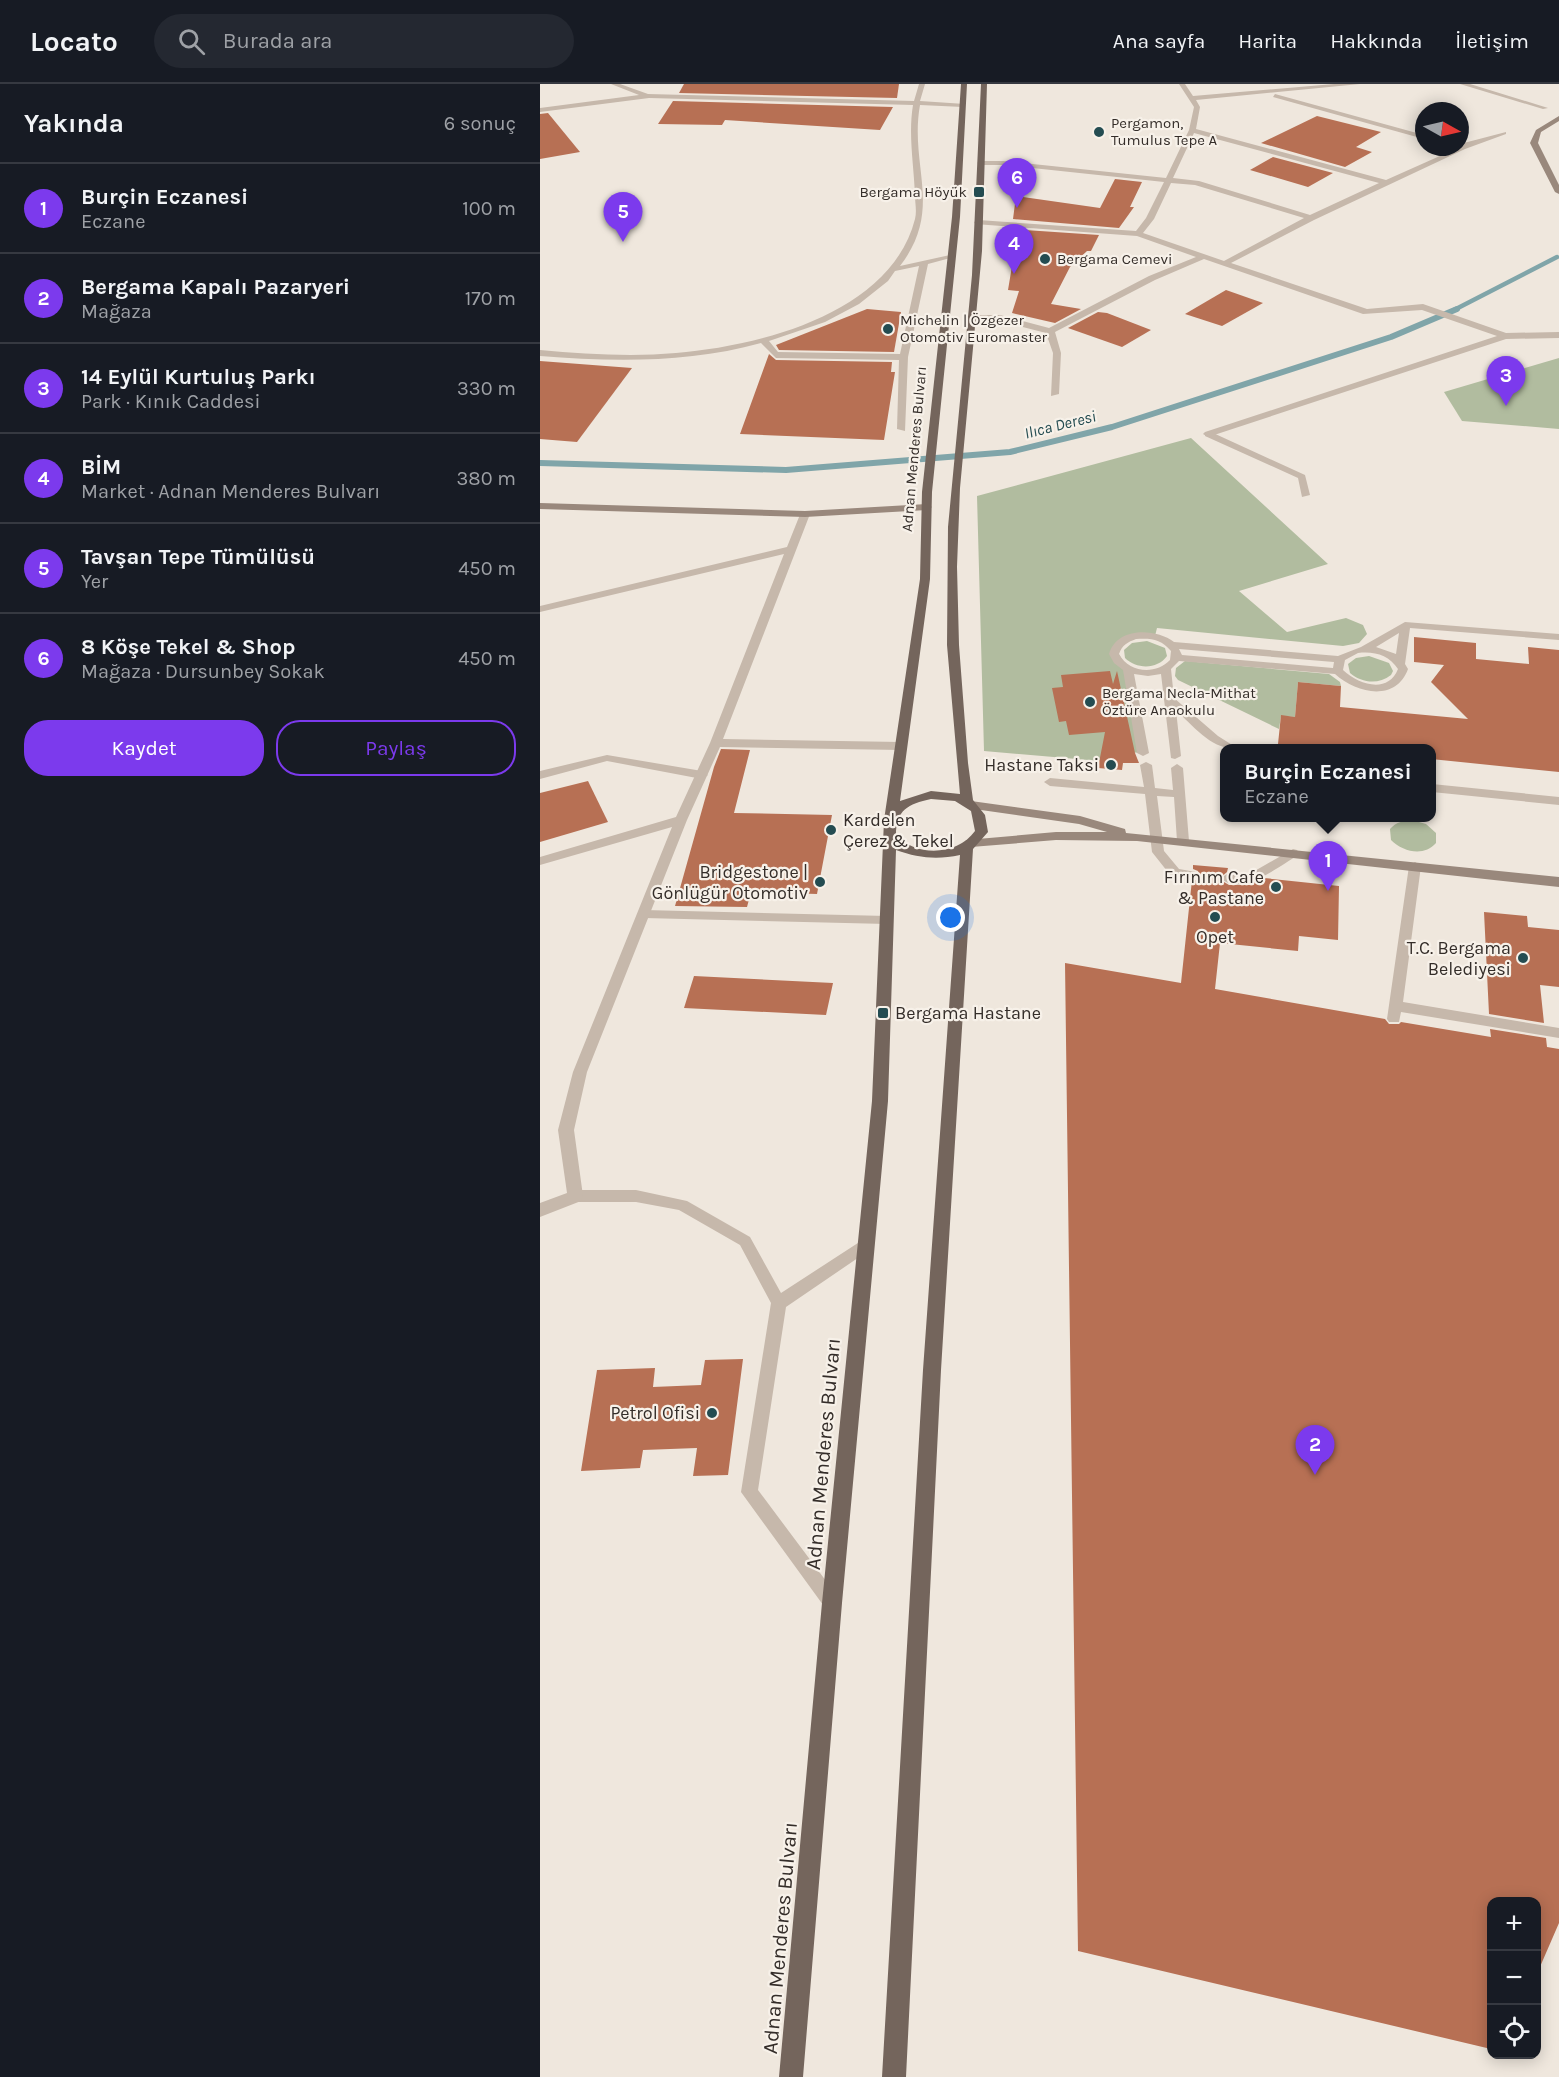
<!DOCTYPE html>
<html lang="tr">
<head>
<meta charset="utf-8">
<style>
  :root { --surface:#171b24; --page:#242831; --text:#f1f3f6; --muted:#9ea1a6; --line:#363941; --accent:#7c3aed }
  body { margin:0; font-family:Karla,sans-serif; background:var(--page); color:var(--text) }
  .controls { position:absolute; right:18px; bottom:18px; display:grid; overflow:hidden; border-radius:12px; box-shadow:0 3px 15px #0003 }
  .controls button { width:54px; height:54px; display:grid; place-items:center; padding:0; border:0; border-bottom:2px solid var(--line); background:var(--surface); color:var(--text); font:30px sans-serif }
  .compass { position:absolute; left:875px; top:18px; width:54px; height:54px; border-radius:50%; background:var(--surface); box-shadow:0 3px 15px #0003; rotate:98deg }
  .you { position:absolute; left:411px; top:834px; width:21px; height:21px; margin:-15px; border:4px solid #fff; border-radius:50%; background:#1a73e8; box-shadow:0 0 0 9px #1a73e833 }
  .badge { display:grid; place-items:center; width:39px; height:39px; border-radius:50%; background:var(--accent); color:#fff; font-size:20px; font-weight:700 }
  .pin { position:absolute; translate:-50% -50px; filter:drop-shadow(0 2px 3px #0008) }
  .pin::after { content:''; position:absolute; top:32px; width:21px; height:18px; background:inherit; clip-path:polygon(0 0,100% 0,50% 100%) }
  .popup { position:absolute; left:680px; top:660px; width:216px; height:78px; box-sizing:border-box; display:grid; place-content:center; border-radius:12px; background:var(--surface); filter:drop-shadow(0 2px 4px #0005); font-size:20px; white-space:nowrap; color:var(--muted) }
  .popup b { font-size:22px; color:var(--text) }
  .popup::after { content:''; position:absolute; left:50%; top:100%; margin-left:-12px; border:12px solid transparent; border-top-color:var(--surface) }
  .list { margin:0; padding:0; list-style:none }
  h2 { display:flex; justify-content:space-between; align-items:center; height:78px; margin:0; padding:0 24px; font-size:26px }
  h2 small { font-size:20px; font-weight:400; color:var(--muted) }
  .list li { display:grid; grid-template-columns:39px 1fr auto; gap:18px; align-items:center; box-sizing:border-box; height:90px; padding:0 24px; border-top:2px solid var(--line) }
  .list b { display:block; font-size:22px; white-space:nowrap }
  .list p { margin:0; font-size:20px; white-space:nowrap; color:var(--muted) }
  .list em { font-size:20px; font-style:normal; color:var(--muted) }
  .actions { display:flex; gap:12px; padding:18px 24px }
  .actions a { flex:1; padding:14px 0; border:2px solid var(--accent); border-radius:24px; text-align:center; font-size:21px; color:var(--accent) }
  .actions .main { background:var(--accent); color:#fff }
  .icon { flex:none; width:33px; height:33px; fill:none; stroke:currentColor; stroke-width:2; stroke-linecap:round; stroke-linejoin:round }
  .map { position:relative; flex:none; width:1019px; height:1993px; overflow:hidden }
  header { display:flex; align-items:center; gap:36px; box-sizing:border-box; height:84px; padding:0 30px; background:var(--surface); border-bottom:2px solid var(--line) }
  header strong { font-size:28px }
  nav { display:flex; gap:33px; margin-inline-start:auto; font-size:21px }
  .search { width:420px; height:54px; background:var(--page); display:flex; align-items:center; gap:15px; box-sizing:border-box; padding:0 21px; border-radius:33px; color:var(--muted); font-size:22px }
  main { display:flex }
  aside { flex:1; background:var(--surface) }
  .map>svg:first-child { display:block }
  .green { fill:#b1bc9f }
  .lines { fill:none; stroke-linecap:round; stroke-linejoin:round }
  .stream-far1 { stroke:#80a5a9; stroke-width:4.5 }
  .stream { stroke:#80a5a9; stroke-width:6 }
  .building { fill:#b77054 }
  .lane { fill:#c6b8ab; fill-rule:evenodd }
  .street { fill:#c6b8ab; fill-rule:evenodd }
  .secondary { fill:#99887c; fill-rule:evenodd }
  .primary { fill:#74655c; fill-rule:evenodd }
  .poi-dot { fill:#244c51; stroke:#f7f1e9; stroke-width:2 }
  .labels { text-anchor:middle; stroke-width:4.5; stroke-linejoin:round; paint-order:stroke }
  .far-poi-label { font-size:15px; fill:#342d29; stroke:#f7f1e9; text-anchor:start }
  .far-street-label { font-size:15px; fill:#342d29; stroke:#f7f1e9 }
  .far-water-label { font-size:16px; font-style:italic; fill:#244c51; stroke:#f7f1e9 }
  .poi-label { font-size:18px; fill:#342d29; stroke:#f7f1e9; text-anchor:end }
  .near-street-label { font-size:21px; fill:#342d29; stroke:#f7f1e9 }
</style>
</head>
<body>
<header>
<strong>Locato</strong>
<div class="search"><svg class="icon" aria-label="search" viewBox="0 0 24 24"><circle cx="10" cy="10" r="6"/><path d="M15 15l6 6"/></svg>Burada ara</div>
<nav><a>Ana sayfa</a><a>Harita</a><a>Hakkında</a><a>İletişim</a></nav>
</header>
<main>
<aside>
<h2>Yakında<small>6 sonuç</small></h2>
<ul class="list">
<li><span class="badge">1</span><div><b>Burçin Eczanesi</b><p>Eczane</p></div><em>100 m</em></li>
<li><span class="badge">2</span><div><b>Bergama Kapalı Pazaryeri</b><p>Mağaza</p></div><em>170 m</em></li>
<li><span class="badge">3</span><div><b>14 Eylül Kurtuluş Parkı</b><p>Park · Kınık Caddesi</p></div><em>330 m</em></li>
<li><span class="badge">4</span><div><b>BİM</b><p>Market · Adnan Menderes Bulvarı</p></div><em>380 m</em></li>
<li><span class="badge">5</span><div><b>Tavşan Tepe Tümülüsü</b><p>Yer</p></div><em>450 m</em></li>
<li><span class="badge">6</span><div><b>8 Köşe Tekel &amp; Shop</b><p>Mağaza · Dursunbey Sokak</p></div><em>450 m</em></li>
</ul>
<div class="actions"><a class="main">Kaydet</a><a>Paylaş</a></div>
</aside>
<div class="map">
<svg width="1019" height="1993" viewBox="0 0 1019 1993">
  <rect width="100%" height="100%" fill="#efe7dd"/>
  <g class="green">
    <path d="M1019,274V345L922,337L904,308Z"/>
    <path d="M651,354L788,480L699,507L747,548L806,534L823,541L827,550L819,559L803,562L617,544L615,552H596L575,564L588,585L603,669L586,668L560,677L444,667L437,412Z"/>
    <path d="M607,557L625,564L627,572C617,586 596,585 585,574L584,566L592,559Z"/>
    <path d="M829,572L849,579L853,587L851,591C838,601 822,599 810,589L808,580L816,574Z"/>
    <path d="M645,577L789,590L800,598L801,602L758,598L755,633L741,632L739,645L638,596L635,592L636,584Z"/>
    <path d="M872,736L886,740L896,749V759C884,773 863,768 851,756L850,745C856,738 863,737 872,736Z"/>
  </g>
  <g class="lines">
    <path class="stream-far1" d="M914,226L1017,173"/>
    <path class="stream" d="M0,379L246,386L470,368L572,343L851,253L917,225"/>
  </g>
  <g class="building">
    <path d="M144,0H359L357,14L139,9Z"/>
    <path d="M133,17L353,23L340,46L185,36L182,41L118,40Z"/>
    <path d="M8,29L40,68L0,75V30Z"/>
    <path d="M777,32L841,48L816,63L832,68L805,83L721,59Z"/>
    <path d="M733,73L793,89L768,103L710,86Z"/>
    <path d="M575,95L602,98L590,123H594L579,144L473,135L476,112L560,124Z"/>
    <path d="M485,146L559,151L551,167H547L530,183L511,220L541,225L515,239L472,229L479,207L468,206L472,182L484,162L476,161Z"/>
    <path d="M686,206L723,219L682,242L645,230Z"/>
    <path d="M327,225L361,228L354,268L239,266L236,261Z"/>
    <path d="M558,228L567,229L611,246L582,263L528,244Z"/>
    <path d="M229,270L236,276L352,278L351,288H355L344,356L200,350Z"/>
    <path d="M0,277L92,284L37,358L0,355Z"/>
    <path d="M874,553L936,559V575L989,580L988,563L1019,566V688L891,675V664H780L738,660L741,631L755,633L758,598L801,602L800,623L928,635L891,598L904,581L874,578Z"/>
    <path d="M570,587L573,600L577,587L595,669L599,679H583L582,686L558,684L565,648L529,651L526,637L519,638L512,604L523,603L521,591Z"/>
    <path d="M181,665L210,666L194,729L292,731L277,810L211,808L207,823L135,822L174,683Z"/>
    <path d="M48,697L68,738L0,758V709Z"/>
    <path d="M653,781L688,784L687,788L679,795L689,801H709L724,794L799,802L798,856L759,852L758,867L680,859L675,905L845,935L849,940H859L861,938L951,953L950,945L1006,954L1007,963L1019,965V1839L996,1892V1818H951V1965L538,1867L525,879L641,899L652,796H656L660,792L658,787L653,785Z"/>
    <path d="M944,828L987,832L988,843L1019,846V903L1000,901L1004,939L949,930Z"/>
    <path d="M154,892L293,899L286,931L144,924Z"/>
    <path d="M203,1275L188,1391L153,1392L157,1364L103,1366L100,1384L41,1387L57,1286L115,1284L113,1303L161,1301L165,1276Z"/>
  </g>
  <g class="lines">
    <g class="lane">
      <path d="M665,348H671L765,391L770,411L762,413L758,394L665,352Z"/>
      <path d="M865,538L1019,550V556L870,544L865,580L868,585C856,618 817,610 795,590L639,577L631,585L634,614L678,652L697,664C673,667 653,642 636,626L641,672L635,675L631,674L621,590L608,592L594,590L609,669L603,672L597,669L583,586L574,579L569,570C577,543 615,544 634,558L798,572L821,563ZM859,549L856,570L836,563ZM596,555C611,554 621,555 631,567L630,576C616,591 589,589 579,570C582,561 588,558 596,555ZM639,565L794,578L793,584L642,571ZM818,569C834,567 849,571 858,585C848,610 819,601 803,586L805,576Z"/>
      <path d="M67,671L162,687L168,691L162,695L67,677L0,695V687Z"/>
      <path d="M606,678L612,681L615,704L633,706L631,684L637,680L643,684L649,757L647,760L643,761L637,757L634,713L617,712L624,767L639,785L656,788L658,791L656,794L631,792L612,768L605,710L510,702L504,698L510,694L604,703L600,681Z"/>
      <path d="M892,700L1019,713V721L892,708Z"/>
      <path d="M753,765L757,766L759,769L757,772C739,782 700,814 681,794L687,790L706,792Z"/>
      <path d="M875,778L881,782L863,918L1019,944V954L861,928L859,938H849L847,935L869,782Z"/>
      <path d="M104,826L347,832L353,836L347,840L104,834L98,830Z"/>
      <path d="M35,1106H96L147,1117L210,1153L241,1209L321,1157L326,1155L331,1157L333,1161L331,1165L246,1223L218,1406L298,1513L301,1519L298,1525L292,1528L286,1525L201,1408L231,1219L200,1161L139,1126L96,1118H35L30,1116L28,1112L30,1108Z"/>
    </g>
    <g class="street">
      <path d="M71,0H80L108,10L374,17L379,0H385L380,17L425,20L423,23L380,21C369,82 404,125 360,182L410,171L414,173L388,180L368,273L365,347L357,345L359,276L236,274L221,259C149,279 74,278 0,272V266C45,270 91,273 136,269C221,262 351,229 375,135C377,127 375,119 375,112C374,82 368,51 373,21L109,14L0,28V24L99,11ZM379,182L360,270L238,268L229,257L285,238L319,220L348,197L355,187Z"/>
      <path d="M639,0H645L653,12L794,0H820L656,16L660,23L656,45L846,96L920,63V60L966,48V50L925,65L774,136L691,179L827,225L883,220L966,249L1019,248V254L966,255L668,353L663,350L665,348L957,252L882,226L823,230L664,175L615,196L515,248L521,269L519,310L511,312L513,269L506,249L460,237L432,236L428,233L429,231H460L509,244L609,192L656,173L597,152L435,140L434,138L438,136L596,147L606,134L624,98L463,81H441L437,79L441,77H463L626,94L649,46L654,23ZM654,49L839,99L770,131L659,97L633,94ZM631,99L655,101L764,134L684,177L603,149L614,135Z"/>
      <path d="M920,0H930L1008,24L1003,25Z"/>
      <path d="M735,10L884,51V55L733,13Z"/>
      <path d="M261,428L270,430L183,655L361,658L367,662L361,666L180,663L147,736L47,988L34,1046L43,1112L41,1117L0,1133V1119L27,1109L18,1046L33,988L132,743L0,781V773L136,733L170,659L244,470L0,528V522L247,463Z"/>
    </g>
    <g class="secondary">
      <path d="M1019,32V37L1001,48L998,59L1019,101V110L1015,108L990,59L996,46Z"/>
      <path d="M0,419L265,427L387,420L392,423L387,426L265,433L0,425Z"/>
      <path d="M431,717L540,732L585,745L586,749L1019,793V803L597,757L516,756L431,763L425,759L426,756L516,748H567L539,740L427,724L425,721Z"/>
    </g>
    <path class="primary" d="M421,0H427L420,133L392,408L390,495L360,717L391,707L420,710L407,561L408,443L432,191L441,0H447L442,167L420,404L417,483L419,561L428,679L433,716L445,731L448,748L433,765L401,1286L366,1993H342L383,1286L420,771C397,776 378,774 356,766L348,1017L302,1519L263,1993H239L282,1519L332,1017L344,736L380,495L382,408L412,133ZM391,715L415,717L431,727L435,747C417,772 376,773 356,751C356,726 368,720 391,715Z"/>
  </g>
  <g class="poi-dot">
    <circle cx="559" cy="48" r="6"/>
    <rect x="433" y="102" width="12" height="12" rx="3"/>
    <circle cx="505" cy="175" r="6"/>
    <circle cx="348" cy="245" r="6"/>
    <circle cx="550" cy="618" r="6"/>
    <circle cx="571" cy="681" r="6"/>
    <circle cx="291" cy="746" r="6"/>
    <circle cx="280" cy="798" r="6"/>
    <circle cx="736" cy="803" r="6"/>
    <circle cx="675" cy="833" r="6"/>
    <circle cx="983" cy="874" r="6"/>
    <rect x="337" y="923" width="12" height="12" rx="3"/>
    <circle cx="172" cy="1329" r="6"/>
  </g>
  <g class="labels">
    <g class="far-poi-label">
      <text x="571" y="44">Pergamon,<tspan x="571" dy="17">Tumulus Tepe A</tspan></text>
      <text x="427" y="113" text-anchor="end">Bergama Höyük</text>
      <text x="517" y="180">Bergama Cemevi</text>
      <text x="360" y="241">Michelin | Özgezer<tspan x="360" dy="17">Otomotiv Euromaster</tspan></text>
      <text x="562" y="614">Bergama Necla-Mithat<tspan x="562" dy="17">Öztüre Anaokulu</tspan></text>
    </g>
    <g class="far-street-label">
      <text transform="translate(374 365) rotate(-85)" y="5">Adnan Menderes Bulvarı</text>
    </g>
    <g class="far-water-label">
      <text transform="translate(520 340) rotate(-14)" y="6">Ilıca Deresi</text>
    </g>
    <g class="poi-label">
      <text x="559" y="687">Hastane Taksi</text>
      <text x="303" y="742" text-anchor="start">Kardelen<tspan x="303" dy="21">Çerez &amp; Tekel</tspan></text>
      <text x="268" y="794">Bridgestone |<tspan x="268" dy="21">Gönlügür Otomotiv</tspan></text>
      <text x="724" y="799">Fırınım Cafe<tspan x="724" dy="21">&amp; Pastane</tspan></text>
      <text x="675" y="859" text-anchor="middle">Opet</text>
      <text x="971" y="870">T.C. Bergama<tspan x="971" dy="21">Belediyesi</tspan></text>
      <text x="355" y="935" text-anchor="start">Bergama Hastane</text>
      <text x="160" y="1335">Petrol Ofisi</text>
    </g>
    <g class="near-street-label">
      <text transform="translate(283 1370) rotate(-85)" y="7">Adnan Menderes Bulvarı</text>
      <text transform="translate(240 1854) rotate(-85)" y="7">Adnan Menderes Bulvarı</text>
    </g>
  </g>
</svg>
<div class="controls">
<button>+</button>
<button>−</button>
<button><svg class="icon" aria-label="locate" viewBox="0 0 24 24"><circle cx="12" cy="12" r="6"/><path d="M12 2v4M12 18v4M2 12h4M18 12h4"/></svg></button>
</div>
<svg class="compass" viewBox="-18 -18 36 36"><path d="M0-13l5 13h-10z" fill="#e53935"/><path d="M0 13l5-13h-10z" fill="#9ea1a6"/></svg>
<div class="you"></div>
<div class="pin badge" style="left:788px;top:807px">1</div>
<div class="popup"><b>Burçin Eczanesi</b>Eczane</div>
<div class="pin badge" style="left:775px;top:1391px">2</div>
<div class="pin badge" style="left:966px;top:322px">3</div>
<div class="pin badge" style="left:474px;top:190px">4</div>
<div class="pin badge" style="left:83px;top:158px">5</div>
<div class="pin badge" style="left:477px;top:124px">6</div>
</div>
</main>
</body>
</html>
